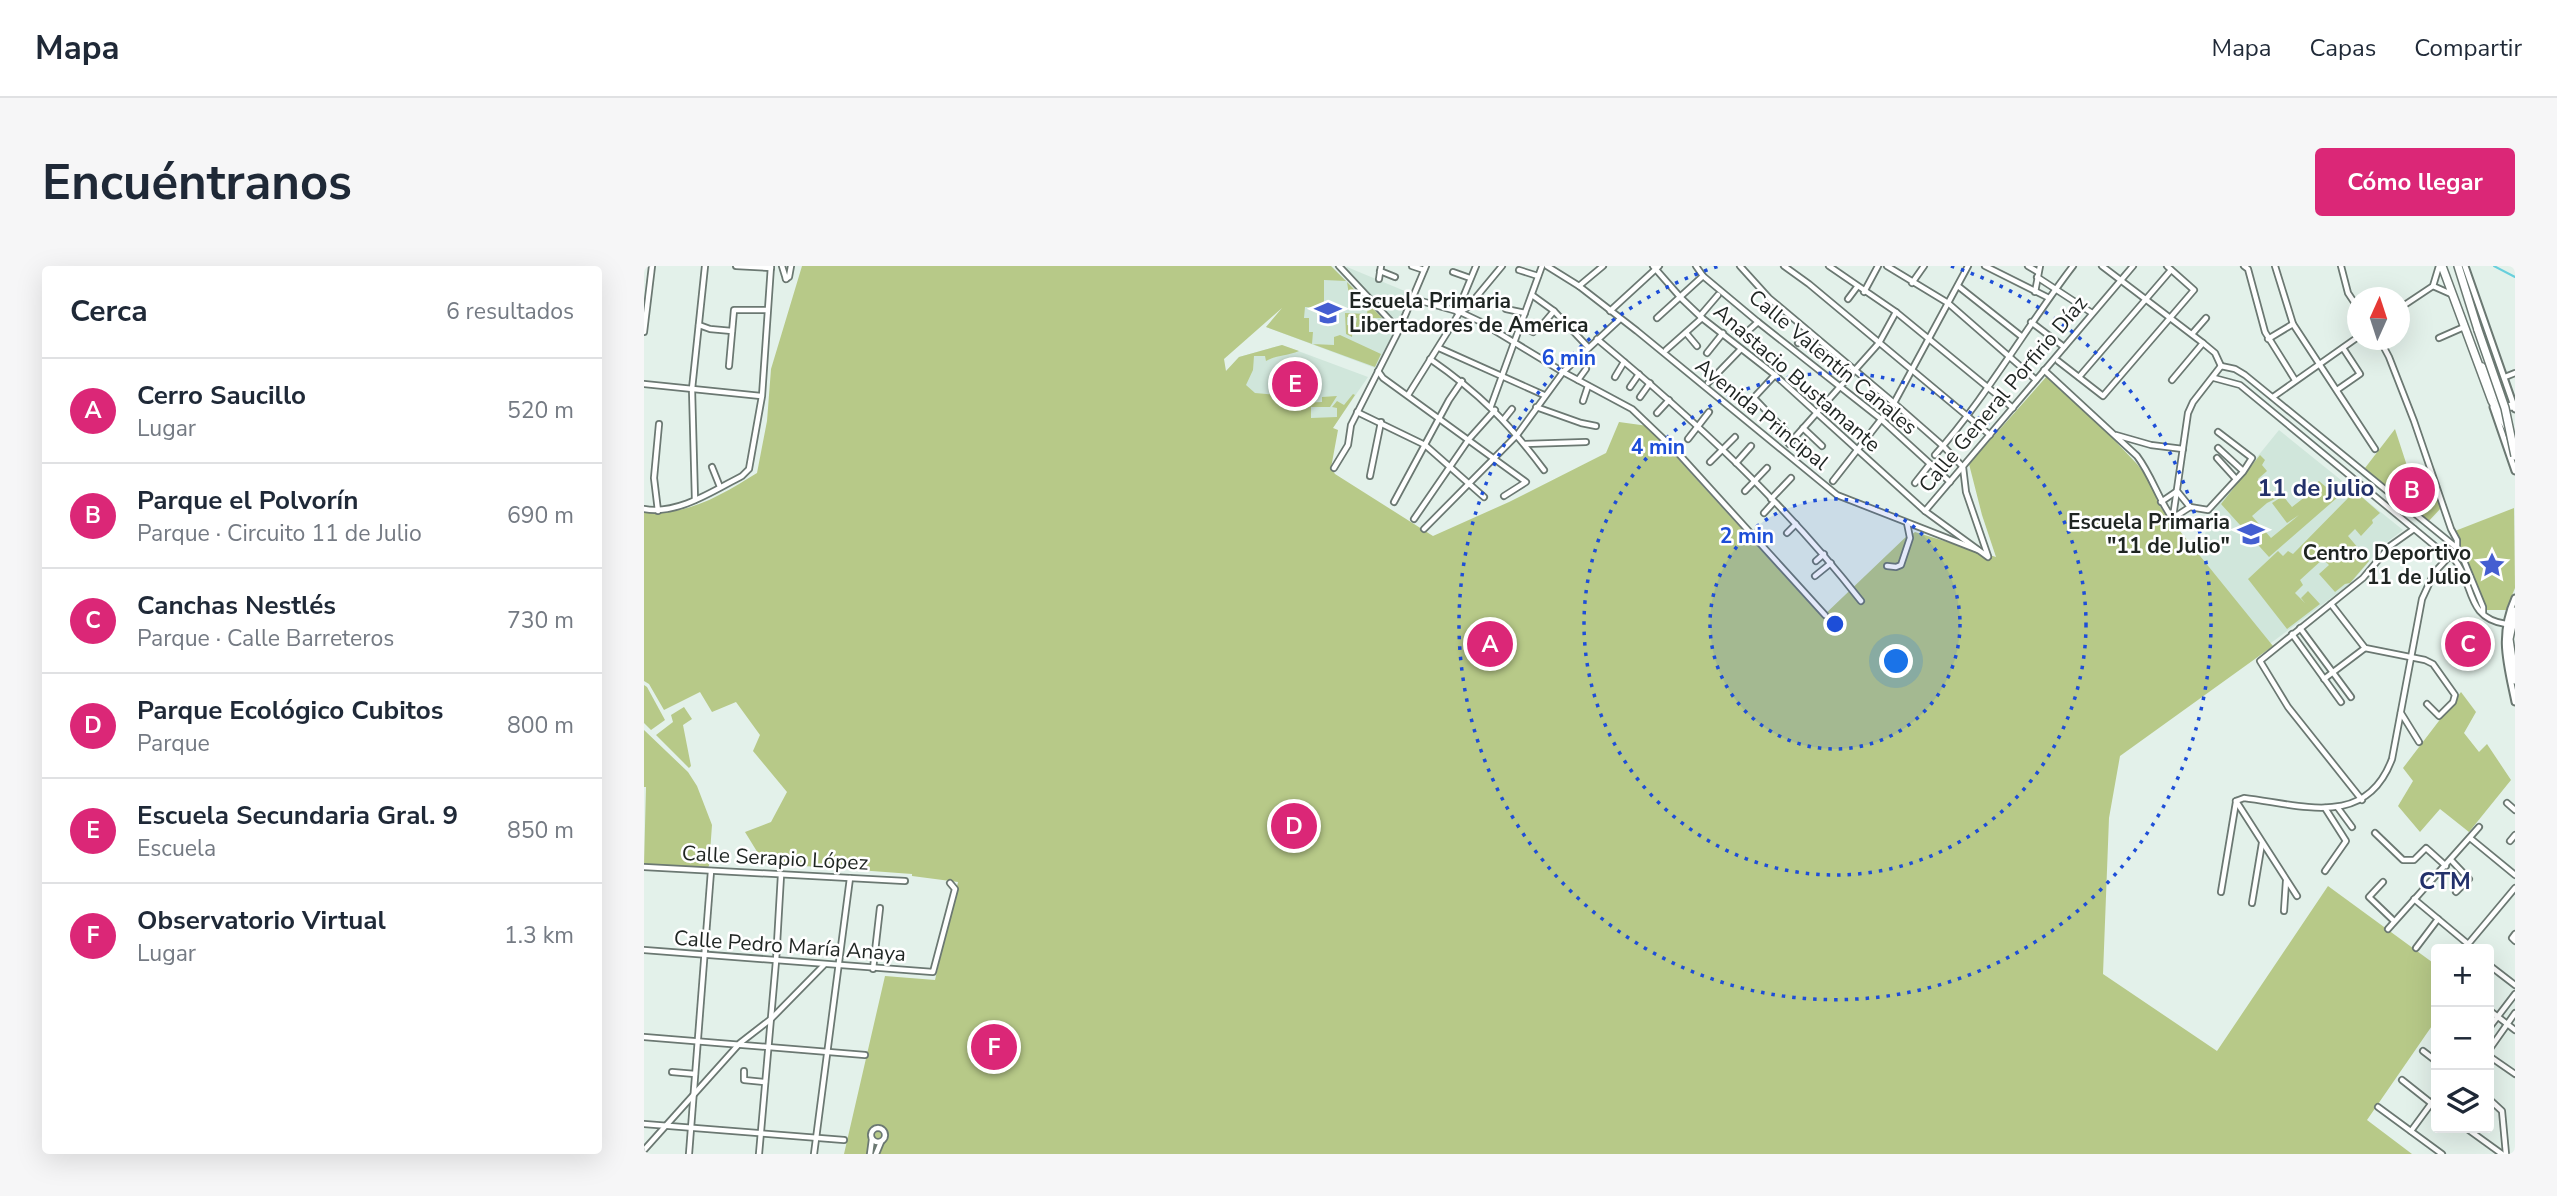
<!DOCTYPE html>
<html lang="es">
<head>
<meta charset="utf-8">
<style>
  :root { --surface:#fff; --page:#f6f6f7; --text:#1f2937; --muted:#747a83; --line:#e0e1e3; --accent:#db2777 }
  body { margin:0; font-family:"Nunito Sans",sans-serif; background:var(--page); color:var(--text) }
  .controls { position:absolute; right:21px; bottom:21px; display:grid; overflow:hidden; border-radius:7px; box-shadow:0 7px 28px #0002 }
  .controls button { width:63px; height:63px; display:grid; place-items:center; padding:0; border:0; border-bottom:2px solid var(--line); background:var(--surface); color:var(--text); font:35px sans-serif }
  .compass { position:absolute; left:1703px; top:21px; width:63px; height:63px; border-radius:50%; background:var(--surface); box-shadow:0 7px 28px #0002; rotate:3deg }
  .you { position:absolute; left:1253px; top:396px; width:24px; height:24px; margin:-18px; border:5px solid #fff; border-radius:50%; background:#1a73e8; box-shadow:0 0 0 10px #1a73e833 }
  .badge { display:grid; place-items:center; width:46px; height:46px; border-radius:50%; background:var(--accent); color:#fff; font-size:23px; font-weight:700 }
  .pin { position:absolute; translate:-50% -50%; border:4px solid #fff; box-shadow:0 2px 7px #0006 }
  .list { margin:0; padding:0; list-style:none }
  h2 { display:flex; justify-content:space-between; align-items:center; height:91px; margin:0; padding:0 28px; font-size:30px }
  h2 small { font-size:23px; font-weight:400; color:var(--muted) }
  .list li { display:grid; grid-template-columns:46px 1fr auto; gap:21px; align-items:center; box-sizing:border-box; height:105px; padding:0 28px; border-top:2px solid var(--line) }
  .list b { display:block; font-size:26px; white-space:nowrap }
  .list p { margin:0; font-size:23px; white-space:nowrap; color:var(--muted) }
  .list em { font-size:23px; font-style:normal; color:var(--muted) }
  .icon { flex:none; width:38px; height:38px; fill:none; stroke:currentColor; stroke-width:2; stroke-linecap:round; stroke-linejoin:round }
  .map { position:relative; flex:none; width:1871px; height:888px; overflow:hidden; border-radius:7px }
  header { display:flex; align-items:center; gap:42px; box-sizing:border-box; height:98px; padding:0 35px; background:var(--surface); border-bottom:2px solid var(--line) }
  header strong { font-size:33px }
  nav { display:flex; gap:38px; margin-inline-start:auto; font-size:24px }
  .intro { display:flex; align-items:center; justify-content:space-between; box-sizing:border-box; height:168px; padding:0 42px }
  h1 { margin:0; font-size:49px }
  .button { padding:18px 32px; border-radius:7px; background:var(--accent); color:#fff; font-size:24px; font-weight:700 }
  main { display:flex; gap:42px; padding:0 42px }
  aside { flex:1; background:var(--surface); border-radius:7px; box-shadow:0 7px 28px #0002 }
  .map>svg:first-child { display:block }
  .built { fill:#d0e6db }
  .green { fill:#b7c988 }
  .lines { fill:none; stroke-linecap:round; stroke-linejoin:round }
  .stream { stroke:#68cfdc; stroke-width:2 }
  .minor-casing { stroke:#6b7872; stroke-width:8 }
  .tertiary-casing { stroke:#6b7872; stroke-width:9 }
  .primary-casing { stroke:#6b7872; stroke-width:10 }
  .minor { stroke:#fff; stroke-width:4.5 }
  .tertiary { stroke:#fff; stroke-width:5 }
  .primary { stroke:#fff; stroke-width:7 }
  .primary-bridge-casing { stroke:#6b7872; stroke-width:10; stroke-linecap:butt }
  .primary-bridge { stroke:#fff; stroke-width:7 }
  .ring { fill:none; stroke:#1d4ed8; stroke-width:3.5; stroke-dasharray:3.5 7 }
  .labels { text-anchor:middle; stroke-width:5; stroke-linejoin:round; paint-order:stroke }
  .poi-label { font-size:21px; font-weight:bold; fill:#1f2522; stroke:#fff; text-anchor:end }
  .street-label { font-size:21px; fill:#1f2522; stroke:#fff }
  .quarter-label { font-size:24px; font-weight:bold; fill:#23316a; stroke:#fff }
  .centre { fill:#1d4ed8; stroke:#fff; stroke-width:3.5 }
  .ring-label { font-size:21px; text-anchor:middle; font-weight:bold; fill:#1d4ed8; stroke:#fff; stroke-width:5; stroke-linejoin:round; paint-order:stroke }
</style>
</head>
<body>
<header>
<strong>Mapa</strong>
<nav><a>Mapa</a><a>Capas</a><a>Compartir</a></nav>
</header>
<div class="intro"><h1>Encuéntranos</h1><a class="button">Cómo llegar</a></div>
<main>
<aside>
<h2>Cerca<small>6 resultados</small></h2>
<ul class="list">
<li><span class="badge">A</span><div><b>Cerro Saucillo</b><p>Lugar</p></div><em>520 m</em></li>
<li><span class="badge">B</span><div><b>Parque el Polvorín</b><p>Parque · Circuito 11 de Julio</p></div><em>690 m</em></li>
<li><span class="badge">C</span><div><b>Canchas Nestlés</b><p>Parque · Calle Barreteros</p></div><em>730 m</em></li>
<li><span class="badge">D</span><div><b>Parque Ecológico Cubitos</b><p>Parque</p></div><em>800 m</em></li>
<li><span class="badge">E</span><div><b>Escuela Secundaria Gral. 9</b><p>Escuela</p></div><em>850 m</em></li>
<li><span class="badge">F</span><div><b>Observatorio Virtual</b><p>Lugar</p></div><em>1.3 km</em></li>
</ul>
</aside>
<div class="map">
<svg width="1871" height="888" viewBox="0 0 1871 888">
  <rect width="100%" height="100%" fill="#e3f1ea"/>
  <g class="built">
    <path d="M677,0H687L730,42L750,66L731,102L622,61Z"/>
    <path d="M703,1L768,28L754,58L702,2Z"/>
    <path d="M638,79L724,111L688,163L574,114L595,91Z"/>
    <path d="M1635,164L1759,264L1739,279L1707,317L1619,383L1552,292L1570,244Z"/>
  </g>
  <g class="green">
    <path d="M158,0H687L702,15L680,14V42L661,41L660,52H665V66H669L668,78L690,79V71L696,69L737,88L731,101L622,61L638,42L580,93L582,105L595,91L638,79L655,85C643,90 632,89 622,95L621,90H610L609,104L602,119L611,127L633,129L635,138L678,136V131L693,130L686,141H667V152L693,151V142L688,141L693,135L700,139L709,128L711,129L689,162L694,164L687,202L691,208L789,270L865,236L962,187L975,156L1004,160L1178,351L1266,267L1267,269L1271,266L1352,291L1338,249L1325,198L1403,110L1454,157L1493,198L1508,218L1514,238L1629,380L1476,490L1465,552L1459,708L1573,785L1684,620L1792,699V754L1723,854L1768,888H200L241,710L291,714L314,616L268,610V608L120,597L101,566L127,556L143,526L109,485L116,469L92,436L68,446L56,426L20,444L5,418L0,415V245C41,252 79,228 113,207L123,155L127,103Z"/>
    <path d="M703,16L738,52H719L710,69L713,52L703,51V59L709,60L708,71L702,68L701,47L723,48L724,40L704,38H712V31L705,29Z"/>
    <path d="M1751,163L1765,206L1780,201L1797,242L1783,257L1721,202Z"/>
    <path d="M1616,189L1621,194L1618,199L1623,205L1614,213L1623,227L1629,225L1633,232L1623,237L1608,250L1627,272L1655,249L1643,257L1628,237L1639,230L1648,241L1666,227L1665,223L1675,215L1694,231L1625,291L1577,238Z"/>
    <path d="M1711,225L1736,247L1728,254L1729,257L1717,270L1711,263L1704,270L1725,295L1706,317L1701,318L1691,326L1675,308L1685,299L1679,293L1656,314L1659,319L1651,327L1661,337L1657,332L1664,325L1676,338L1643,363L1604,313L1634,285L1639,290L1644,285L1649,288Z"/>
    <path d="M1870,242L1871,322L1862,344H1842L1811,265Z"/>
    <path d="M1818,355L1844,391L1831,401L1804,365Z"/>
    <path d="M0,419L3,421L21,454L7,464L0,457Z"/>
    <path d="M1817,426L1832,446L1820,467L1835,486L1843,478L1867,514L1825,566L1796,543L1776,566L1754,540L1769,515L1759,502Z"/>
    <path d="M40,441L48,453L39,459L47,500L45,502L12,469L29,456L27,449Z"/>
    <path d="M0,464L44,506L53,520L68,559L65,600L63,602L0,599L2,521H0Z"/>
  </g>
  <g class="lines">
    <path class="stream" d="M1850,0L1871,11"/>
    <g class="minor-casing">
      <g id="minor">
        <path d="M92,0L127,2"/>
        <path d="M138,0L142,13"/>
        <path d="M695,0L755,64"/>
        <path d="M768,0L780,4"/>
        <path d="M903,0L935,20L993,65L1193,229L1334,284"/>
        <path d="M1009,0L1037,32L1058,52L1131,109L1281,245L1344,291"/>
        <path d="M1052,0L1059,10L1114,56L1237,153L1306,216"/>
        <path d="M1096,0L1125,32L1250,137L1299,180L1319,201L1322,226L1344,290"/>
        <path d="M1140,0L1165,18L1346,169"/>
        <path d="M1185,0L1252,46L1369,142"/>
        <path d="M1243,0L1304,37L1392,114"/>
        <path d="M1341,0L1405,32"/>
        <path d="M1384,0L1394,6"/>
        <path d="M1458,0L1559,77L1571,87L1577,100"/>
        <path d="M1600,0L1604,3L1621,66L1651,114"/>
        <path d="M1631,0L1649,58L1731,183"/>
        <path d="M1697,0L1704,27L1714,42"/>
        <path d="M875,4L894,10"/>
        <path d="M736,5L751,11"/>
        <path d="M809,6L826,12"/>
        <path d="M1393,11L1448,47"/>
        <path d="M142,13L145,11L147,0"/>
        <path d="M735,13L737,0"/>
        <path d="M1268,17L1280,0"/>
        <path d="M935,20L959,0"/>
        <path d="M1314,20L1377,70"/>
        <path d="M1789,20L1807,28"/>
        <path d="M1220,26L1234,0"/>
        <path d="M1391,26L1396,0"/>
        <path d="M888,29L910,45L944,81"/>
        <path d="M770,33L816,46L835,55L919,106L988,143L1033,186L1181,349"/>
        <path d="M1204,33L1213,21"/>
        <path d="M1756,42L1789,20L1795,0"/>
        <path d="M862,43L881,47"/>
        <path d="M966,45L1015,0"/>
        <path d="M813,46L832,0"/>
        <path d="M1056,50L1074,29"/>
        <path d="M1013,52L1059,10"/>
        <path d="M1387,56L1420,81"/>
        <path d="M899,58L910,45"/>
        <path d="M55,59L66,63L88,65"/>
        <path d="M877,59L889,66"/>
        <path d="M1104,65L1114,56"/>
        <path d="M0,66L8,0"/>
        <path d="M1042,67L1053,80"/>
        <path d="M1548,68L1562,52"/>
        <path d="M1795,72L1820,61"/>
        <path d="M953,73C1048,152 1140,236 1217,335"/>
        <path d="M1624,73L1649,58"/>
        <path d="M1736,74L1745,91L1770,155L1807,263L1813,274V281"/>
        <path d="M1154,77L1164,66"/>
        <path d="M795,82L900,129"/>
        <path d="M1022,84L1058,52"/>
        <path d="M1063,87L1079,67"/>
        <path d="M786,93C835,127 865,157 900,204"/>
        <path d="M1414,95L1459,130L1550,24L1523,0"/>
        <path d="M85,100L90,44H123"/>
        <path d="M1577,100L1591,103L1601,109L1813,282L1818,290L1839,341V347"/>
        <path d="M1400,104L1493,190C1508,210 1514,232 1528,252"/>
        <path d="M734,105L739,112L882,216L860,230"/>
        <path d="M971,111L980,96"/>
        <path d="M1435,111L1527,4"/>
        <path d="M1861,111L1871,107"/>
        <path d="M1570,112L1596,119L1803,290L1810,293C1831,318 1821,352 1862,358"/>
        <path d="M934,114L942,103"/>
        <path d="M1528,114L1559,77"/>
        <path d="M1064,117L1097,83"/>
        <path d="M0,118L117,130"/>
        <path d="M986,121L995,108"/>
        <path d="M1693,124L1716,108L1699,82"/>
        <path d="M764,129L816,46L824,41L858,0"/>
        <path d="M996,131L1006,117"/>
        <path d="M1629,131L1714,71"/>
        <path d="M1110,132L1149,173"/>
        <path d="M939,135L944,120"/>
        <path d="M1103,139L1131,109"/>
        <path d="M847,140L898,0"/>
        <path d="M892,141L937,157L952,160"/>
        <path d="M713,146L781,179L840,231"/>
        <path d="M1013,147L1025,134"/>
        <path d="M860,153L868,143"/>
        <path d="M1159,162L1178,180"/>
        <path d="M1472,169L1507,179L1539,183"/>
        <path d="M1044,173L1065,146"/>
        <path d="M881,178L942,176"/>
        <path d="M1145,178L1235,77L1252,46"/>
        <path d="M1574,182L1599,205"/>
        <path d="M1291,189C1342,132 1382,61 1429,0"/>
        <path d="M1573,192L1592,213"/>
        <path d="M1066,196L1091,171"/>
        <path d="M1092,197L1107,180"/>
        <path d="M68,201L76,221"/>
        <path d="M690,202L704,179L707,159L755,64L782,0"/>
        <path d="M726,210L737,156"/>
        <path d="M1189,215L1250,137L1324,0"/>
        <path d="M1271,217L1286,198"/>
        <path d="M1101,225L1123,202"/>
        <path d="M1127,233L1147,212"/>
        <path d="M51,234L48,123L61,0"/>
        <path d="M750,236L805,134L818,115"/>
        <path d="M1517,236L1533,225L1546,241"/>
        <path d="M0,243C34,249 69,225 98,210L105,203L118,130L127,0"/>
        <path d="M14,245L10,212L15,158"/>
        <path d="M1281,245L1489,0"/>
        <path d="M1120,247L1130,236"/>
        <path d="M1529,251L1544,147L1549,136L1577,100"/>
        <path d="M1529,252L1546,241L1564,244L1599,206L1608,192L1574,166"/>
        <path d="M770,253L825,173L851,144"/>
        <path d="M780,263L873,169L919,106L976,53"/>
        <path d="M1143,267L1152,258"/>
        <path d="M1172,295L1180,288"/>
        <path d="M1243,300L1252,301L1257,299L1266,272L1263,257"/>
        <path d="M1171,310L1187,297"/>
        <path d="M1687,338L1721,382L1781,394L1789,398L1811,429L1809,436L1795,450L1783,438"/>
        <path d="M1656,362L1707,431"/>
        <path d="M1648,368L1697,436"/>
        <path d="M1680,413L1721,382"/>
        <path d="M1757,447L1775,476"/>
        <path d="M1718,534L1644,441L1616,395L1719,312L1746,280L1770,263"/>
        <path d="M1592,535L1600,532C1658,539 1722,563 1748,493L1778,333L1790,307L1813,282"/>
        <path d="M1592,535L1653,630"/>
        <path d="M1863,537L1871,544"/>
        <path d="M1681,542L1702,575L1681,605"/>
        <path d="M1694,542L1708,561"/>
        <path d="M1731,567L1759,594H1770L1782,582L1802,600"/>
        <path d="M1826,572L1871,609"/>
        <path d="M1866,575L1871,569"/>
        <path d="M1807,594L1825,613L1812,626"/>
        <path d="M0,601L261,615"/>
        <path d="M1739,616L1725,631L1750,655"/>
        <path d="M1577,626L1592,536"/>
        <path d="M1770,633L1824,678"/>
        <path d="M1608,637L1618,577"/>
        <path d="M1640,645L1642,615"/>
        <path d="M1744,663L1835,561"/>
        <path d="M1871,668L1868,672L1871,675"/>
        <path d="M1772,682L1794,653"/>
        <path d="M1820,683L1871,622"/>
        <path d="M0,684L289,706L311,623L306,617"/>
        <path d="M1845,699L1871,719"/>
        <path d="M229,703L236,642"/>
        <path d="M1845,744L1871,764"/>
        <path d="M1845,762L1871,728"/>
        <path d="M0,771L221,789"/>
        <path d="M1845,784L1871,747"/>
        <path d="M1779,785L1792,795"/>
        <path d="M1845,790L1871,808"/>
        <path d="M100,805V814L121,816"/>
        <path d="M28,806L51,808"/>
        <path d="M1758,814L1792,841"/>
        <path d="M1845,833L1858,845L1862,888"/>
        <path d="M1734,841L1798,888"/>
        <path d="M0,858L200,874"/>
        <circle cx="234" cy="869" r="7"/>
        <path d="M1822,862L1858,888"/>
        <path d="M1767,865L1792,831"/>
        <path d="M0,884L96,777L127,753L180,699"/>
        <path d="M45,888L67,605"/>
        <path d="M115,888L132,695L137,609"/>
        <path d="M170,888L206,612"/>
        <path d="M226,888L228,873"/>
        <path d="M232,888L237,876"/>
      </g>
    </g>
    <g class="tertiary-casing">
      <g id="tertiary">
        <path d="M1821,0L1871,143"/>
        <path d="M1849,141L1871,205"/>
        <path d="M1871,332C1854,370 1863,397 1871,436"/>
      </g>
    </g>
    <g class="primary-casing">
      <g id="primary">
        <path d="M1798,0L1848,135L1865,164"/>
        <path d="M1814,0L1834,64"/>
        <path d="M1838,101L1859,141L1870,140"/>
        <path d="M1871,345L1865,373L1871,414"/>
      </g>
    </g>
    <use href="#minor" class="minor"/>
    <use href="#tertiary" class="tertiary"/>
    <use href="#primary" class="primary"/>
    <g class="primary-bridge-casing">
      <path id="primary-bridge" d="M1834,64L1861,142L1871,190"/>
    </g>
    <use href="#primary-bridge" class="primary-bridge"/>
  </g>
  <circle cx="1191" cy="358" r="125" fill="#1d4ed8" fill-opacity=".12"/>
  <g class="ring">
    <circle cx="1191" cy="358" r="125"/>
    <circle cx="1191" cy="358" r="251"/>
    <path d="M1307 0A376 376 0 1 1 1075 0"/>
  </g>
  <defs>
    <g id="school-bare" transform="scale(2.1)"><path d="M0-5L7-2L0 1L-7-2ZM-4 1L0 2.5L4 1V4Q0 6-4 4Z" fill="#445ed1" stroke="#fff" stroke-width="2.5" paint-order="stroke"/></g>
    <g id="sight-bare" transform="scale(2.1)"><path d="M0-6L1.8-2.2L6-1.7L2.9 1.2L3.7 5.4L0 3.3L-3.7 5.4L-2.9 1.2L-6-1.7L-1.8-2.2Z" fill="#445ed1" stroke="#fff" stroke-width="2.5" paint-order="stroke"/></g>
  </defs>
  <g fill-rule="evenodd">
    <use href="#school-bare" x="684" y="47"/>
    <use href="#school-bare" x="1607" y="268"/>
    <use href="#sight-bare" x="1848" y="299"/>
  </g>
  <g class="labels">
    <g class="poi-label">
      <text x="705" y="42" text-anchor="start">Escuela Primaria<tspan x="705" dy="24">Libertadores de America</tspan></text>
      <text x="1586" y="263">Escuela Primaria<tspan x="1586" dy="24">"11 de Julio"</tspan></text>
      <text x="1827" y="294">Centro Deportivo<tspan x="1827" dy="24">11 de Julio</tspan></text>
    </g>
    <g class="street-label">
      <text transform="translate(1189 96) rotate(40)" y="7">Calle Valentín Canales</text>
      <text transform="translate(1153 112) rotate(41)" y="7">Anastacio Bustamante</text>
      <text transform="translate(1359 128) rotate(-50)" y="7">Calle General Porfirio Díaz</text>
      <text transform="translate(1118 148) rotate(39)" y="7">Avenida Principal</text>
      <text transform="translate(131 592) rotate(3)" y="7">Calle Serapio López</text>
      <text transform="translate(146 680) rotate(4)" y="7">Calle Pedro María Anaya</text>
    </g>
    <g class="quarter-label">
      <text x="1672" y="230">11 de julio</text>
      <text x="1801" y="623">CTM</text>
    </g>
  </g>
  <circle cx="1191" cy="358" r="10" class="centre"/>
  <g class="ring-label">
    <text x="925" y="99">6 min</text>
    <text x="1014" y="188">4 min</text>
    <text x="1103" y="277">2 min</text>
  </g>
</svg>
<div class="controls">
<button>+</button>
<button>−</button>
<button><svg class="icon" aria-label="layers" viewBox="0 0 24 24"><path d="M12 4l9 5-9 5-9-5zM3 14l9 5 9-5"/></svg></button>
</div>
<svg class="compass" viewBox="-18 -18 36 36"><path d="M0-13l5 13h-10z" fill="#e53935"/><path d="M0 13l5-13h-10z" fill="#747a83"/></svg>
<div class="you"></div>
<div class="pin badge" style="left:846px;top:378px">A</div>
<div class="pin badge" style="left:1768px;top:224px">B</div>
<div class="pin badge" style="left:1824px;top:378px">C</div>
<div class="pin badge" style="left:650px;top:560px">D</div>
<div class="pin badge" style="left:651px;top:118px">E</div>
<div class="pin badge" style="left:350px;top:781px">F</div>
</div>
</main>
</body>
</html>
